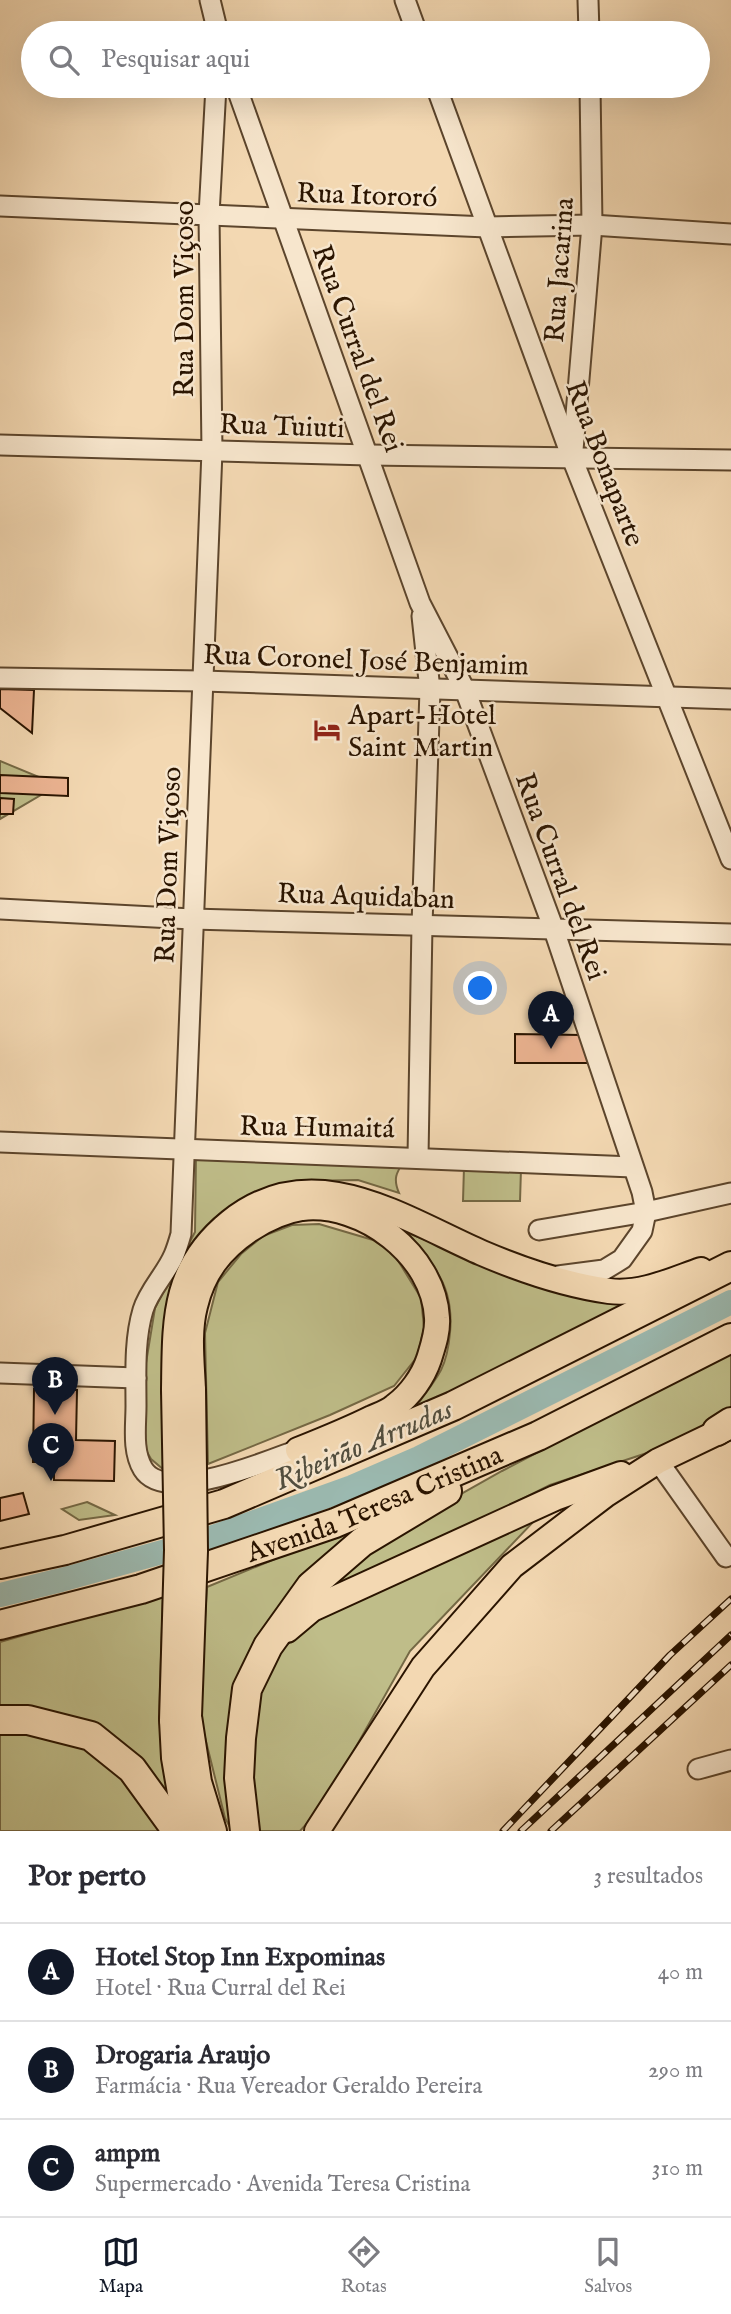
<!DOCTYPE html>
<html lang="pt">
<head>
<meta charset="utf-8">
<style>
  :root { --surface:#fff; --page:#f2f2f3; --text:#2b2b33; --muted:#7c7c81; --line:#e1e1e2; --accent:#111827 }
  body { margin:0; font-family:"IM FELL English",serif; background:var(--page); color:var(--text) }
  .you { position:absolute; left:481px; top:989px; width:24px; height:24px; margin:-18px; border:5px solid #fff; border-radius:50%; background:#1a73e8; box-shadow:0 0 0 10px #1a73e833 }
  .badge { display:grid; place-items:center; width:46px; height:46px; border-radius:50%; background:var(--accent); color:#fff; font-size:23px; font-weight:700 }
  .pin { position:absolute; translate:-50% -58px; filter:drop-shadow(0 2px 4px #0008) }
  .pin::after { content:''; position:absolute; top:37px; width:24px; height:21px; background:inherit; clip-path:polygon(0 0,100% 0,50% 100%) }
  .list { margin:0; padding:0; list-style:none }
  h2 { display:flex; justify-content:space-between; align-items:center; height:91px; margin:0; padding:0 28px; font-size:30px }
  h2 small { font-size:23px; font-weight:400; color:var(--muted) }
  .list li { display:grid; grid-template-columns:46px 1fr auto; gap:21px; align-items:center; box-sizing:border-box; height:98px; padding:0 28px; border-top:2px solid var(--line) }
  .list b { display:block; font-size:26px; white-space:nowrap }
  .list p { margin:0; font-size:23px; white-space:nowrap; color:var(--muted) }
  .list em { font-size:23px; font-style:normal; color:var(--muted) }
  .icon { flex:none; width:38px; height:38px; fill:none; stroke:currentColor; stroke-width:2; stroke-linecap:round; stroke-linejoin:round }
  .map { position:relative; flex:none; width:731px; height:1831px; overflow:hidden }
  .search { position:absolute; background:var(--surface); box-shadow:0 7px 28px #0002; left:21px; right:21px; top:21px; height:77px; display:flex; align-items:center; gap:18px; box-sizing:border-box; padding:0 24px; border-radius:38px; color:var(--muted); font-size:26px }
  .sheet { height:385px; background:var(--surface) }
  nav { display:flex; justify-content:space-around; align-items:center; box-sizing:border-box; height:98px; border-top:2px solid var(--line); background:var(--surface); font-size:19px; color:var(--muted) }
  nav a { display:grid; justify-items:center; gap:4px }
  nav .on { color:var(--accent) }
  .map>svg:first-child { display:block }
  .green { fill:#bfbd89; stroke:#746844; stroke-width:2 }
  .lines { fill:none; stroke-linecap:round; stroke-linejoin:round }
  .river { stroke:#9bb9b0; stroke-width:24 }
  .building { fill:#ecb492; stroke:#2a1400; stroke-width:2 }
  .minor-casing { stroke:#5c452c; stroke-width:23 }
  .major-casing { stroke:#2a1400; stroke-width:28 }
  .highway-casing { stroke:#2a1400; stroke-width:32 }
  .minor { stroke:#f7e6cd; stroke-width:19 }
  .major { stroke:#f3d8b2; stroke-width:24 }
  .highway { stroke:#f3d8b2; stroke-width:28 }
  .rail-casing { stroke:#2a1400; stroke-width:7 }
  .rail { stroke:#f7e6cd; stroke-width:4.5; stroke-dasharray:13; stroke-linecap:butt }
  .major-bridge-casing { stroke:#2a1400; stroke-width:28; stroke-linecap:butt }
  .major-bridge { stroke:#f3d8b2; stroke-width:24 }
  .labels { text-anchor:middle; stroke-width:5; stroke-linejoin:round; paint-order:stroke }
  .street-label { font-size:28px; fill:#2a1400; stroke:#f7e6cd }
  .poi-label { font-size:28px; fill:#2a1400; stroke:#f7e6cd; text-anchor:start }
  .water-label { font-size:30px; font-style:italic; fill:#524e3e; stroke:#f7e6cd }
</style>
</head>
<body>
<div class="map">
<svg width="731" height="1831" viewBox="0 0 731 1831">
  <rect width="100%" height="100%" fill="#f3d8b2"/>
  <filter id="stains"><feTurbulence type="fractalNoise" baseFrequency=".00286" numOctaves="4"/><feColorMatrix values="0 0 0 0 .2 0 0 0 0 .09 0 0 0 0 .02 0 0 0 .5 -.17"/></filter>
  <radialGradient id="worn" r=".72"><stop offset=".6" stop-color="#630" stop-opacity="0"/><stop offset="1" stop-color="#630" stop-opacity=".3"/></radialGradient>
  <g class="green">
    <path d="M0,761L58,785L0,819Z"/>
    <path d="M196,1154L404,1161C396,1173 393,1179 399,1193L358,1180L298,1181L253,1200L209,1239L170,1475L151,1459L143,1445L145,1369L155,1308L195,1232Z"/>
    <path d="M464,1167L521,1169L520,1201H463Z"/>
    <path d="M319,1224L373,1240L394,1254L421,1298L424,1328L417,1357L394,1386L330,1415L208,1464L205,1333L218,1282L241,1254L263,1236L292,1225Z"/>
    <path d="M390,1226L505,1271L632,1303L410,1415C420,1400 433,1385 441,1370C446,1360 449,1344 450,1333C455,1280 429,1257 390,1226Z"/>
    <path d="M731,1351V1416L653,1451L550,1485L452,1534L315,1594L367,1547L502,1471Z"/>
    <path d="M87,1502L115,1515L79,1520L62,1509Z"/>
    <path d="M536,1519L410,1651L322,1807L300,1831H258L251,1772L261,1693L277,1655L316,1615Z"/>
    <path d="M359,1533L260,1645L232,1831L225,1818L199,1713L207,1587L333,1535Z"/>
    <path d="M163,1595L159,1719L165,1761L179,1818L139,1757L0,1710V1642Z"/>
    <path d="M0,1726L89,1741L127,1772L167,1831H0Z"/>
  </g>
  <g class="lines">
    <path class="river" d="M0,1595L61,1580L202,1541L352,1487L419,1458L731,1302"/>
  </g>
  <g class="building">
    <path d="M0,689L34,690L32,733L0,708Z"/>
    <path d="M0,775L68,778V796L0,793Z"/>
    <path d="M0,798L14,799L13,814H0Z"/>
    <path d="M515,1034L582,1035L594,1063H515Z"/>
    <path d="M34,1389L77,1390L76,1440L115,1441L114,1481L54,1480V1462H33Z"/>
    <path d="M23,1493L29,1514L0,1521V1498Z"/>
  </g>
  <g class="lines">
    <g class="minor-casing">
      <g id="minor">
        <path d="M210,0L218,33"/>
        <path d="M405,0L417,33"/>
        <path d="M588,0L589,33"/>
        <path d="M216,86L209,215L212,451L181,1234C179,1241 177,1248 174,1255C166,1274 149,1290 143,1310C134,1340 136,1375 136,1406C136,1426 132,1451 143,1469C165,1505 267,1461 298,1450"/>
        <path d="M236,86L420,603L465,690L553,927L642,1192L646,1212L642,1231L622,1259L604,1270L558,1276"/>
        <path d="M436,86L572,458L731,859"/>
        <path d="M0,206L487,227L592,225L731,234"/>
        <path d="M0,445L369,455L731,460"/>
        <path d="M573,450L592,225L590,86"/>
        <path d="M0,678L203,681L731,699"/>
        <path d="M0,909L192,919L731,934"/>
        <path d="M0,1142C211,1152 422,1157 633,1167"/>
        <path d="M418,1157L422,925L430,690L422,616"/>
        <path d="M539,1230L646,1212L731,1193"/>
        <path d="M0,1373L136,1378"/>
        <path d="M658,1461L726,1557"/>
        <path d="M698,1769L731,1760"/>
      </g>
    </g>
    <g class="major-casing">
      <g id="major">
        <path d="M174,1390C175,1321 172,1269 230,1222C313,1155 402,1218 482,1253C522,1270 566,1285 609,1291C641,1295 672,1280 701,1270"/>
        <path d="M193,1390C192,1363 188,1333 195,1306C203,1272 221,1249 249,1230C266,1219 282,1211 302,1208C363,1201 434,1255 437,1318C438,1332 433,1346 429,1359C423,1377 410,1395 395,1406C389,1412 379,1415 372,1418C348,1430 323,1440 298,1450"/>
        <path d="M287,1630L312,1609L555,1498L621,1474"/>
        <path d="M189,1716L199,1782L214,1831"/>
        <path d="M172,1720L174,1758L180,1793L196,1831"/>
        <path d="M317,1831L423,1667L512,1566L605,1495L658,1461L731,1426"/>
      </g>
    </g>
    <g class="highway-casing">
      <g id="highway">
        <path d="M717,1431L731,1422"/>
        <path d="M0,1564L65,1550L224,1504L453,1406L731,1266"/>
        <path id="s1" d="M0,1625L141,1589L335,1523L538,1436L731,1338"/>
        <path d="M0,1720H28L91,1736L132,1769L177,1831"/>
        <path d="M245,1831L239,1778L241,1738L247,1689L268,1646L311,1586L362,1542L447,1491"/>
      </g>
    </g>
    <use href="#minor" class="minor"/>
    <use href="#major" class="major"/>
    <use href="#highway" class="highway"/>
    <g class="rail-casing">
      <g id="rail">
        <path d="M503,1831L670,1655L731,1599"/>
        <path d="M521,1831L731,1635"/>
        <path d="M551,1831L731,1665"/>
      </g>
    </g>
    <use href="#rail" class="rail"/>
    <g class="major-bridge-casing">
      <g id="major-bridge">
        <path d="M189,1716L195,1551L193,1390"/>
        <path d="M172,1720L177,1550L174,1390"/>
      </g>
    </g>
    <use href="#major-bridge" class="major-bridge"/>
  </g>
  <defs>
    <g id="hotel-bare" transform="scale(2.1)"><path d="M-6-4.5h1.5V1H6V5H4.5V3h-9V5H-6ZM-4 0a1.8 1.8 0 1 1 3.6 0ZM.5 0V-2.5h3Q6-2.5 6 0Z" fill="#8f2418" stroke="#f7e6cd" stroke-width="2.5" paint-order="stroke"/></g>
  </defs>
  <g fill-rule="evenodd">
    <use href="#hotel-bare" x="327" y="730"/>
  </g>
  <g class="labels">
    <g class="street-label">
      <text transform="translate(367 194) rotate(2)" y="10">Rua Itororó</text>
      <text transform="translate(558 270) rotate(-86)" y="10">Rua Jacarina</text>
      <text transform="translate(183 299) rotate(-90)" y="10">Rua Dom Viçoso</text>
      <text transform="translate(359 348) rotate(70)" y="10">Rua Curral del Rei</text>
      <text transform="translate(282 425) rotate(2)" y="10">Rua Tuiuti</text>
      <text transform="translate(606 463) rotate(69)" y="10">Rua Bonaparte</text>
      <text transform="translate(366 659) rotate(2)" y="10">Rua Coronel José Benjamim</text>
      <text transform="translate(167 865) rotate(-88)" y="10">Rua Dom Viçoso</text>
      <text transform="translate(562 876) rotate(70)" y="10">Rua Curral del Rei</text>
      <text transform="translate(366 895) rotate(2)" y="10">Rua Aquidaban</text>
      <text transform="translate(317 1126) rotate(1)" y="10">Rua Humaitá</text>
      <text dy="10" stroke="none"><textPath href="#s1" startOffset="394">Avenida Teresa Cristina</textPath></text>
    </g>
    <g class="poi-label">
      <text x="348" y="724">Apart-Hotel<tspan x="348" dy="32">Saint Martin</tspan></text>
    </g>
    <g class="water-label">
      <text transform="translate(363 1444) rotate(-23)" y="10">Ribeirão Arrudas</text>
    </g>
  </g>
  <rect width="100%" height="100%" filter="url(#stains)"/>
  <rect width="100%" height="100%" fill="url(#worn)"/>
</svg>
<div class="you"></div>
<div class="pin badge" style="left:551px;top:1049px">A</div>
<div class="pin badge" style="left:55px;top:1415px">B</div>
<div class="pin badge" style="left:51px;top:1481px">C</div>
<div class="search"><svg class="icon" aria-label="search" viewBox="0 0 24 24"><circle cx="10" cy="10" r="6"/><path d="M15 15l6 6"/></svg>Pesquisar aqui</div>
</div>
<section class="sheet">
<h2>Por perto<small>3 resultados</small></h2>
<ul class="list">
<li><span class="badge">A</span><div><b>Hotel Stop Inn Expominas</b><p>Hotel · Rua Curral del Rei</p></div><em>40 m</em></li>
<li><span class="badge">B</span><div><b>Drogaria Araujo</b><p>Farmácia · Rua Vereador Geraldo Pereira</p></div><em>290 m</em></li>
<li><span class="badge">C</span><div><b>ampm</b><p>Supermercado · Avenida Teresa Cristina</p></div><em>310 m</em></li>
</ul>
</section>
<nav>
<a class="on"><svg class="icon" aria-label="map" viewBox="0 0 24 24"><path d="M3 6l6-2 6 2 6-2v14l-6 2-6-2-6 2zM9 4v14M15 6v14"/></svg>Mapa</a>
<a><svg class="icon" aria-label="directions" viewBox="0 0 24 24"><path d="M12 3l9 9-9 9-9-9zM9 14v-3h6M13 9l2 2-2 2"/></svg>Rotas</a>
<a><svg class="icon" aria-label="saved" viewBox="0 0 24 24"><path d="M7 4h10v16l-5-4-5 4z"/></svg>Salvos</a>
</nav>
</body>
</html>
